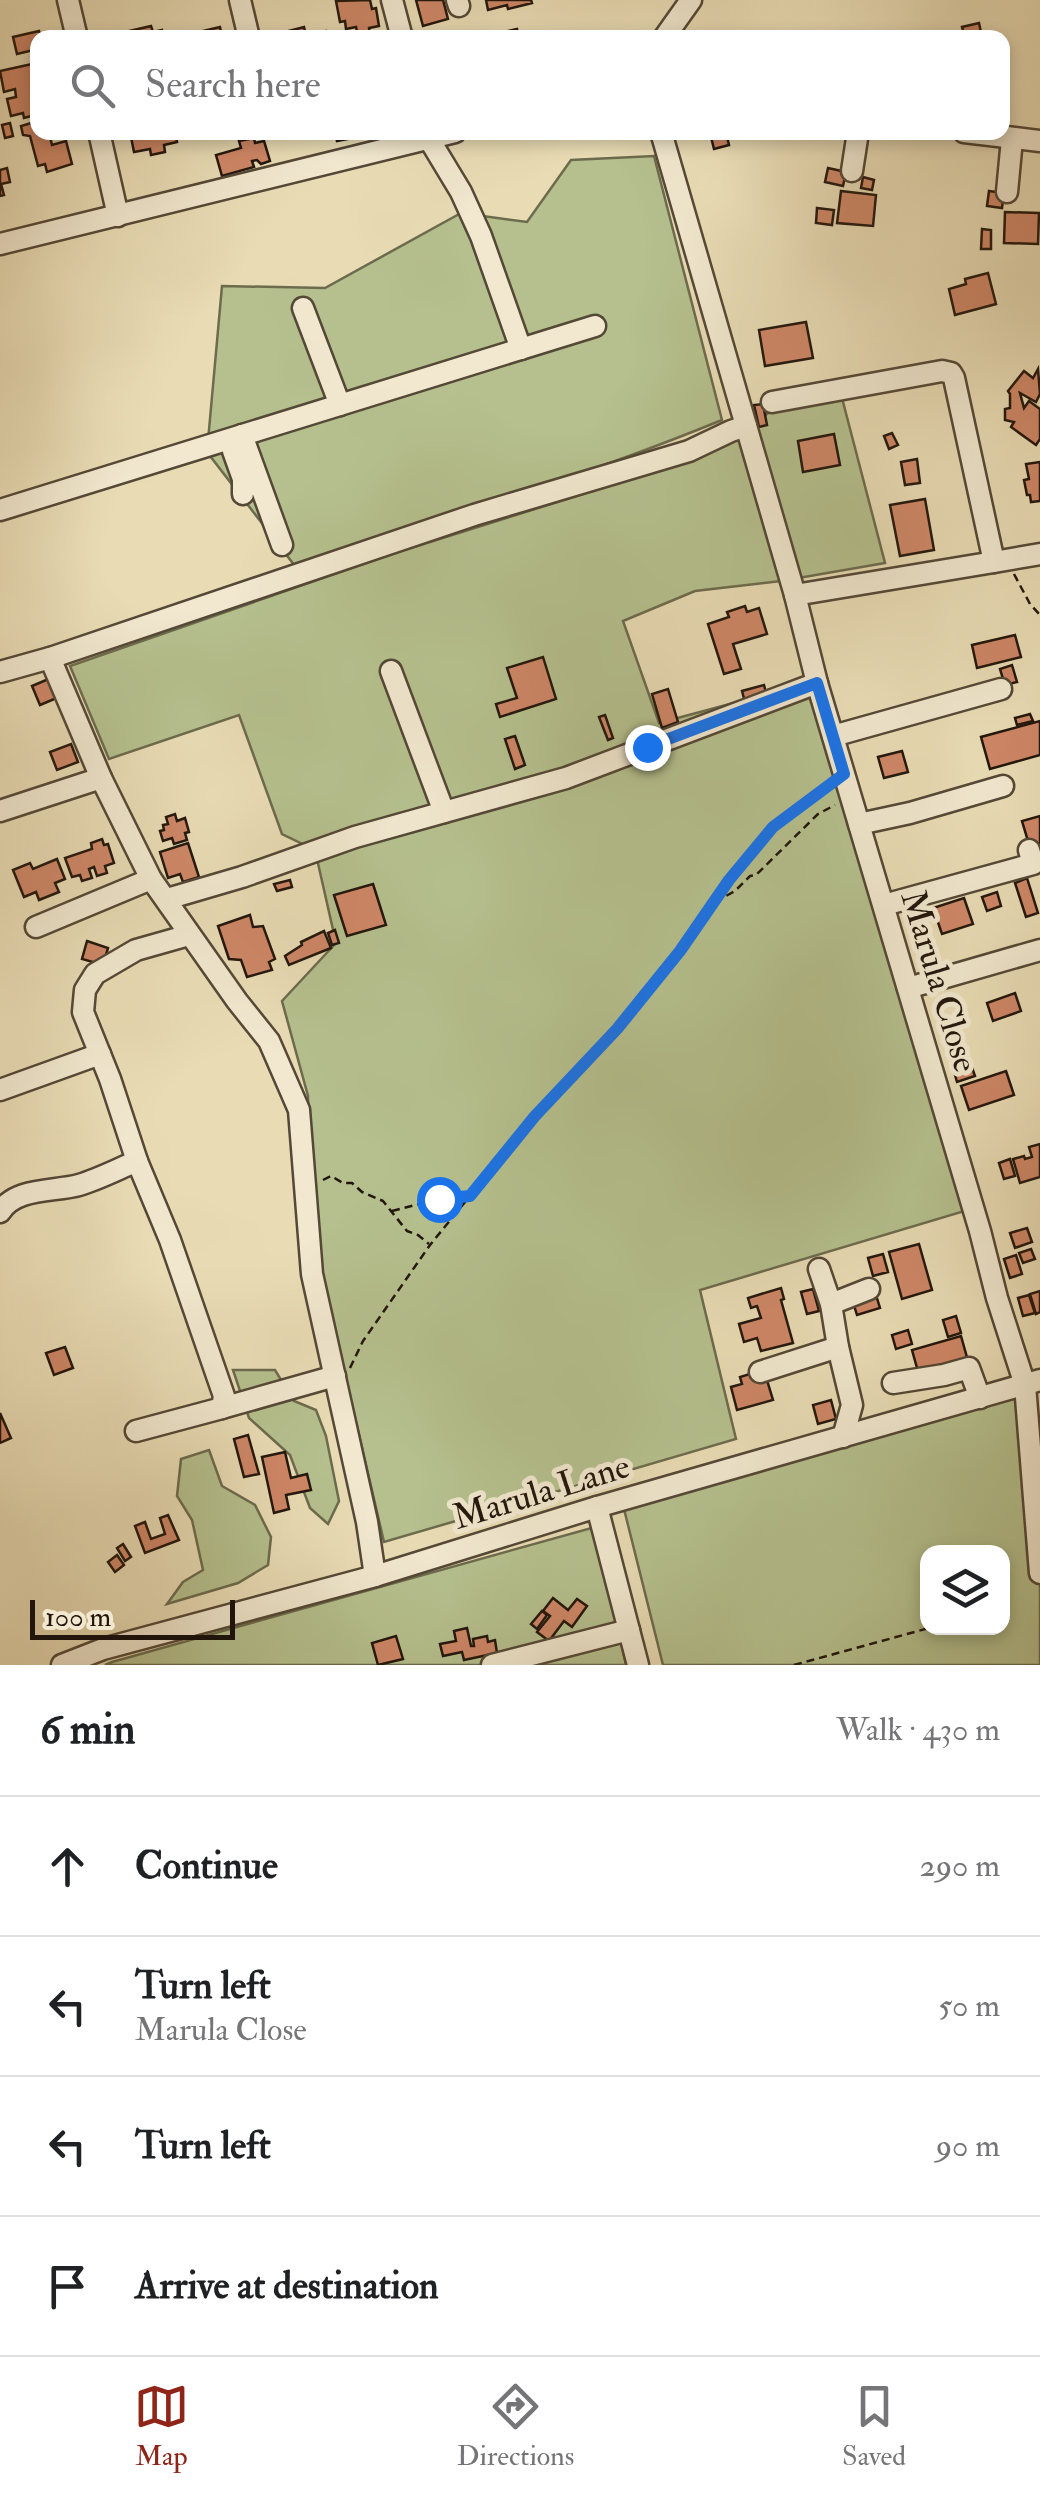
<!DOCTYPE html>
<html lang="en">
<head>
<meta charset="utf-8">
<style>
  :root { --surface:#fff; --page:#f2f2f2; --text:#202124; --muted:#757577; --line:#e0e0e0; --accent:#8f2418 }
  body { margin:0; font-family:"IM FELL Double Pica",serif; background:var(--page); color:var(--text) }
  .controls { position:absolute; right:30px; bottom:30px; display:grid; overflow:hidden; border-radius:20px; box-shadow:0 5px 15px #0003 }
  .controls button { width:90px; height:90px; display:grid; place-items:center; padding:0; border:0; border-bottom:2px solid var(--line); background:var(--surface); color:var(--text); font:50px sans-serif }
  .scale { position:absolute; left:30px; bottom:25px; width:205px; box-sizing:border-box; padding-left:10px; border:5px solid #22160c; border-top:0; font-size:28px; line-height:35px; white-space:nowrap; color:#22160c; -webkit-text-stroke:8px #f1e8cf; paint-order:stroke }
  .stop { position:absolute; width:30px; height:30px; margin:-22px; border:8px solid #1a73e8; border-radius:50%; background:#fff }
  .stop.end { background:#1a73e8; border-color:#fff; box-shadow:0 2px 10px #0008 }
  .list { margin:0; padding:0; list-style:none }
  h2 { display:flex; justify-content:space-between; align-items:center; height:130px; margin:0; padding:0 40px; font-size:42px }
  h2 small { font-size:32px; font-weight:400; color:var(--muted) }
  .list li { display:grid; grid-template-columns:65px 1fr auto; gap:30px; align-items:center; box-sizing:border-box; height:140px; padding:0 40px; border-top:2px solid var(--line) }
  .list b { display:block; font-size:38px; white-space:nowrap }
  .list p { margin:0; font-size:32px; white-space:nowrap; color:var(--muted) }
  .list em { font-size:32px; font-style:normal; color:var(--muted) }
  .icon { flex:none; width:55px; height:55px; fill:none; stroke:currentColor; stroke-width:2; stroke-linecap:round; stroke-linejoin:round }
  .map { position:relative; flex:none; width:1040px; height:1665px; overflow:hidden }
  .search { position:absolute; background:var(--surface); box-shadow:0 5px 15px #0003; left:30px; right:30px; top:30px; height:110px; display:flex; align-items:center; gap:25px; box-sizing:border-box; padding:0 35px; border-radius:20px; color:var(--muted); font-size:38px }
  .sheet { height:690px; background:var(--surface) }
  nav { display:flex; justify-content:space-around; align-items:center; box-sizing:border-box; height:140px; border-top:2px solid var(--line); background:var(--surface); font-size:28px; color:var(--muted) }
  nav a { display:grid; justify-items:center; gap:5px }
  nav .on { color:var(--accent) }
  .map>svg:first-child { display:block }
  .green { fill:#b5c08e; stroke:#6c6b4d; stroke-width:2.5; fill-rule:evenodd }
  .building { fill:#ce8767; stroke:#22160c; stroke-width:2.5 }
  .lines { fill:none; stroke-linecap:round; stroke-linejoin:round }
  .minor-casing { stroke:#544836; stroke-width:25 }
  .path { stroke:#22160c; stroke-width:2.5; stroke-dasharray:8 5; stroke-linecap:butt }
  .minor { stroke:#f1e8cf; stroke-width:20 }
  .route { stroke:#1a73e8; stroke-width:12 }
  .labels { text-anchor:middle; stroke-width:10; stroke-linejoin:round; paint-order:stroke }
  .street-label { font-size:35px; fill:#22160c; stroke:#f1e8cf }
</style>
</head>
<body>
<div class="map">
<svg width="1040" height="1665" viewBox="0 0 1040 1665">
  <rect width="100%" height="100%" fill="#e9dcb5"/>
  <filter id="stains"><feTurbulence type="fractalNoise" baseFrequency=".002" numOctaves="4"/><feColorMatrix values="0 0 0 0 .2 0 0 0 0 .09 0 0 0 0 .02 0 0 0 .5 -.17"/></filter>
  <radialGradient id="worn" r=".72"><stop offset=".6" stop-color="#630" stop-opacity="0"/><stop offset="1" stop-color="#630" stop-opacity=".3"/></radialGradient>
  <g class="green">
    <path d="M654,156L722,420C583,477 438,521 295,566L207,452L222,286L325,288L461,213L527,222L571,160Z"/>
    <path d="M842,398L885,563L781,581L695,591L623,621L659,723L812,682L968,1210L700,1290L736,1439L384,1542L321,1272L309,1174L308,1096L282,1001L336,943L315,850L282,834L239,715L109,759L70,666L398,552L669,467L738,438L768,413Z"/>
    <path d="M233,1370H275L294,1401L316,1410L326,1436L339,1501L328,1524L310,1508L290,1455L249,1418Z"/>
    <path d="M1027,1393L1040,1539V1665H663L624,1509ZM928,1552H1002V1628H928Z"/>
    <path d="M209,1450L222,1486L255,1505L271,1537L268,1565L238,1583L167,1604L183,1582L203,1570L192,1520L177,1496L181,1459Z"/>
    <path d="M595,1527L626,1665H105L112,1662Z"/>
  </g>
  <g class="building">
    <path d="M370,0L372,9L376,8L379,26L369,28L370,33L358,36L356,27L346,29L345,21L340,22L336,1Z"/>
    <path d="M416,0H443L448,19L423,26Z"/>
    <path d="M486,0H531L532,3L508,9L507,5L488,10Z"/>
    <path d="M979,23L982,37L965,38L962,27Z"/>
    <path d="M151,26L153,32L162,30L164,38H126L125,32Z"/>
    <path d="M220,27L222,38H173Z"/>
    <path d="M304,27L306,36L326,31L328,38H291L289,31Z"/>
    <path d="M517,29L519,38H501L500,33Z"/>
    <path d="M39,31L41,38H38V49L17,54L13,37Z"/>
    <path d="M32,64L35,76H38V105L33,106L35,115L24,118L23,113L11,116L7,99L16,97L15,89L4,92L0,71Z"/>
    <path d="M38,121V132H49L52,145L66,141L72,164L47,172L45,164L38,166L30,136L23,135L21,126Z"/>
    <path d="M10,123L13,136L5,138L2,125Z"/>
    <path d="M130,132H175L177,142L164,145L165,152L151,155L150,149L134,152Z"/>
    <path d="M335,132H352L353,138L337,141Z"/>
    <path d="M726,132L729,145L714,149L710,133Z"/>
    <path d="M254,138L255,143L264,141L270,161L261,164L257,160L252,161L254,167L222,176L216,155L241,148L239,141Z"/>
    <path d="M7,168L10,182L1,184L4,195L0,196V170Z"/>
    <path d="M828,168L846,172L843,186L825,182Z"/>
    <path d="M863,177L874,180L872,190L861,188Z"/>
    <path d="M841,191L876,195L873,226L837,223Z"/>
    <path d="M989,191L1004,193L1002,208L987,206Z"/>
    <path d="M817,208L834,210L832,225L816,223Z"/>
    <path d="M1005,212L1039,213L1038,244L1004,243Z"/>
    <path d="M982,229L991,230V249H981Z"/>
    <path d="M988,273L996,304L955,315L949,289L966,284L965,279Z"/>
    <path d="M806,322L813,358L765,366L759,330Z"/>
    <path d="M1038,369L1040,394L1036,402L1020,393L1024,408L1029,401L1040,409V439L1036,445L1011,427L1014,422L1005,420V409L1010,408V394L1008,391L1024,371L1033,378Z"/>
    <path d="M763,404L767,425L759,427L754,405Z"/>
    <path d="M892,433L898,445L889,449L884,436Z"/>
    <path d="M834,434L840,465L803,472L798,441Z"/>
    <path d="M917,459L920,483L905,485L901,462Z"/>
    <path d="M1040,462V501L1031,502L1030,495H1027L1024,480L1029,479L1026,464Z"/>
    <path d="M925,499L934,550L900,556L890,505Z"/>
    <path d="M745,606L747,612L759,608L767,634L733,644L741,669L724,674L708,624L729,617L727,612Z"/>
    <path d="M1015,635L1021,657L977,668L972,645Z"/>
    <path d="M543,657L556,699L500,717L496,704L517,698L507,668Z"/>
    <path d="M1012,665L1017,682L1005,685L1000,669Z"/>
    <path d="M51,678L59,697L40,705L32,686Z"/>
    <path d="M764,685L768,700L746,706L742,691Z"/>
    <path d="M668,689L678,722L662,728L652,694Z"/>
    <path d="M1030,714L1033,721L1017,725L1015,718Z"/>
    <path d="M605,715L613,738L608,740L599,717Z"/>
    <path d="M1040,721V755L990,769L981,737Z"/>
    <path d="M515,736L525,765L515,769L505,739Z"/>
    <path d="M71,744L78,762L57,770L50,752Z"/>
    <path d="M902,751L908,772L884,778L878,757Z"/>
    <path d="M175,814L177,821L185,818L189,832L185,833L187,840L174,844L172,838L163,841L160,831L164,830L163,825L168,824L166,817Z"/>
    <path d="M1040,816V849L1031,851L1022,821Z"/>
    <path d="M102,839L104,845L108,844L114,863L105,866L107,873L97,876L94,867L89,869L92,878L82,881L80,875L72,877L65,858L92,849L91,843Z"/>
    <path d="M188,843L199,877L183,882L180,874L168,878L160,852Z"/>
    <path d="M57,859L65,879L55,883L59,892L39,900L36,892L24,897L13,870L30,863L33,869Z"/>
    <path d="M1027,878L1038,913L1026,917L1015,883Z"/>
    <path d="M290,880L292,887L277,891L274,884Z"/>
    <path d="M373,884L386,925L347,936L334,895Z"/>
    <path d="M997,892L1001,906L987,911L982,897Z"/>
    <path d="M964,898L973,924L942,934L933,908Z"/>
    <path d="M250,915L253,927L263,926L275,959L269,962L272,970L247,977L241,960L229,959L218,926Z"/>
    <path d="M335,930L339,943L332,945L328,933Z"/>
    <path d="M324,931L331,948L289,965L285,956L302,945L301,942Z"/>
    <path d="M87,941L108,948L103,965L82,959Z"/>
    <path d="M1015,993L1021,1011L993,1021L987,1003Z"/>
    <path d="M970,1062L975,1076L957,1082L953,1068Z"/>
    <path d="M1006,1071L1014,1095L969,1110L961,1086Z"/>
    <path d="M1040,1144V1177L1020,1183L1013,1159L1024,1156L1025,1159L1032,1157L1029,1147Z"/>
    <path d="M1010,1159L1015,1176L1004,1179L999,1163Z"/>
    <path d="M1027,1228L1032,1242L1015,1248L1010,1233Z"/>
    <path d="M919,1244L932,1290L902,1299L889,1252Z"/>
    <path d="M1031,1249L1035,1259L1023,1263L1019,1253Z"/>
    <path d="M883,1254L888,1272L873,1276L868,1258Z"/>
    <path d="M1016,1255L1022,1274L1010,1278L1004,1259Z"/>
    <path d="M781,1288L784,1299L781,1300L793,1343L761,1351L757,1338L744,1342L739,1324L761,1318L757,1306L751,1308L748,1298Z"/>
    <path d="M813,1289L819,1311L807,1314L801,1292Z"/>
    <path d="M1040,1291V1312L1036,1314L1030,1294Z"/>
    <path d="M876,1295L880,1308L857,1315L853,1302Z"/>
    <path d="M1029,1295L1035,1313L1023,1316L1018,1298Z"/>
    <path d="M956,1316L961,1333L948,1337L943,1320Z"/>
    <path d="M908,1330L912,1344L896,1349L892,1335Z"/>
    <path d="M961,1336L968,1361L919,1375L912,1350Z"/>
    <path d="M65,1347L73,1368L54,1375L46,1353Z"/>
    <path d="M756,1372L766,1377L773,1400L737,1410L731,1387L742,1384L740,1377Z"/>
    <path d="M831,1400L836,1419L818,1424L813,1405Z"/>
    <path d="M0,1413L11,1438L0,1443Z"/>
    <path d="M248,1435L259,1474L244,1477L234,1439Z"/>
    <path d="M285,1452L291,1478L307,1474L311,1490L286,1495L289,1509L274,1513L262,1457Z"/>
    <path d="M168,1515L179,1540L145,1553L135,1526L145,1522L151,1539L165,1534L160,1518Z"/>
    <path d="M123,1544L131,1557L125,1561L117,1548Z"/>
    <path d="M117,1555L124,1565L115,1572L108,1562Z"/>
    <path d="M553,1598L568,1610L577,1599L587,1606L572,1627L564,1621L549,1641L537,1632L550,1616L543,1611Z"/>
    <path d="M542,1611L547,1615L537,1629L531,1624Z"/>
    <path d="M467,1628L471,1646H474L473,1639L487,1636L488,1642L495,1640L497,1653L464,1660L462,1652L443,1656L440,1644L456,1641L454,1631Z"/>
    <path d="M396,1636L403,1659L378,1665L372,1643Z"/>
  </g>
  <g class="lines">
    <g class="minor-casing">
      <g id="minor">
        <path d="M68,0L77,38"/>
        <path d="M240,0L249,38"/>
        <path d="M392,0L402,38"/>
        <path d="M457,0L459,6"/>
        <path d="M664,38L691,0"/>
        <path d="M99,132L118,216"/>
        <path d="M661,132L795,595L994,562L954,378L951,373L942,371L772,402"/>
        <path d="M964,132L1040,141"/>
        <path d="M429,139L461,192L481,236L521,349"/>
        <path d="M852,171L858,132"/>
        <path d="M1007,192L1012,139"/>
        <path d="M0,244L455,132"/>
        <path d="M303,308L340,405"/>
        <path d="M242,435L282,545"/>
        <path d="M233,451L243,479V494"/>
        <path d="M0,510L595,326"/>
        <path d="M994,562L1040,554"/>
        <path d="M795,595L817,683L980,1231L997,1298L1025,1385L1040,1573"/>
        <path d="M50,658L101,778L151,879L237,1001L269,1041L299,1110L312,1274L367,1522L375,1576"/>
        <path d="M391,671L444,812"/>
        <path d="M0,672L50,658L474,515L689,451L731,431L746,426"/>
        <path d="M833,736L1001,689"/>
        <path d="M0,811L101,778"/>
        <path d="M859,824L910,813L1003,786"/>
        <path d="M167,899L242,877L355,837L566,778L817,683"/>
        <path d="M884,905L1033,864L1029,850"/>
        <path d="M36,927L151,879"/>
        <path d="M908,988L1040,950"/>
        <path d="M0,1090L100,1054"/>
        <path d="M0,1212C16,1187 54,1192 79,1185C99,1179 118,1169 137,1161L110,1079L83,1012L85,990L95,974L136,950L189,935"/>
        <path d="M819,1269L831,1304L838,1347L852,1405L843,1437"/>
        <path d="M831,1304L869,1289"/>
        <path d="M760,1372L838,1347"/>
        <path d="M893,1383L944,1375L969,1368L980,1398"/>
        <path d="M222,1408L335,1376"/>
        <path d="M136,1431L222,1408L224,1396L170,1240L137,1161"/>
        <path d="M597,1507L638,1665"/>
        <path d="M62,1665L103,1649L375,1576L597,1507L1040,1380"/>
        <path d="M492,1665L629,1630"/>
      </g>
    </g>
    <g class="path">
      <path d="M1014,574L1030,604L1040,615"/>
      <path d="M715,902L735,891L750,876L756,875L818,814L835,805"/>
      <path d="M323,1180L331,1176L343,1183H352L362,1192L383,1201L407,1231L418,1235L429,1244"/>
      <path d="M392,1211L439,1199L468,1196"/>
      <path d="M350,1368L363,1341L430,1245L535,1116L617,1029L680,951L729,880L773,827L828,786"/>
      <path d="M794,1665L929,1628"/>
    </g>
    <use href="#minor" class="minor"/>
  </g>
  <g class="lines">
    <path class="route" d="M439,1199L470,1196L535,1116L617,1029L680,951L729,880L773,827L844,774L817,683L647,747"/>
  </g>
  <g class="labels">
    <g class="street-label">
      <text transform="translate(940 981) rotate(73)" y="12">Marula Close</text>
      <text transform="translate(541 1491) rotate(-17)" y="12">Marula Lane</text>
    </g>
  </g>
  <rect width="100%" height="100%" filter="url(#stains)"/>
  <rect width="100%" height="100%" fill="url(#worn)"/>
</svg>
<div class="controls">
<button><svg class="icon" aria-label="layers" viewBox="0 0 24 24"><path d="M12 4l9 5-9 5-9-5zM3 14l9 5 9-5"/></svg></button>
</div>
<div class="scale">100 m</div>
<div class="stop" style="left:439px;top:1199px"></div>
<div class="stop end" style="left:647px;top:747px"></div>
<div class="search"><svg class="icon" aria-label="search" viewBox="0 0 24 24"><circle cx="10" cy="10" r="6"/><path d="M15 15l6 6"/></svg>Search here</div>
</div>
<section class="sheet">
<h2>6 min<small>Walk · 430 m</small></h2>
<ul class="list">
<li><svg class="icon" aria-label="ahead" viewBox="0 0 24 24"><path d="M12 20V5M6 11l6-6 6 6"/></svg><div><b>Continue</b></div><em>290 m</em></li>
<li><svg class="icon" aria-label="left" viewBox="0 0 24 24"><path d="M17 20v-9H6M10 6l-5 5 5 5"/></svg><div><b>Turn left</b><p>Marula Close</p></div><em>50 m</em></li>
<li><svg class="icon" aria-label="left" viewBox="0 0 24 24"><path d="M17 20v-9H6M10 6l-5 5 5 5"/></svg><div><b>Turn left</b></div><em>90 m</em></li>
<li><svg class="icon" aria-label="arrive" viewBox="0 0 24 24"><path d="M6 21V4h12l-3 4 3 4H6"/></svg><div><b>Arrive at destination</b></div></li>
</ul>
</section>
<nav>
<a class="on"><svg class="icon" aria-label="map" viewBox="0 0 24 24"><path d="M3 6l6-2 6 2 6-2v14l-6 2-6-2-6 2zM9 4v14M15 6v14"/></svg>Map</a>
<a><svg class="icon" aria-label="directions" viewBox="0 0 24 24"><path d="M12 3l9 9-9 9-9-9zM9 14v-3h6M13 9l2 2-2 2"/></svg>Directions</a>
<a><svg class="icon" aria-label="saved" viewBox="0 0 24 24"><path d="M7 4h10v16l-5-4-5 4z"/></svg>Saved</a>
</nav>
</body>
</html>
